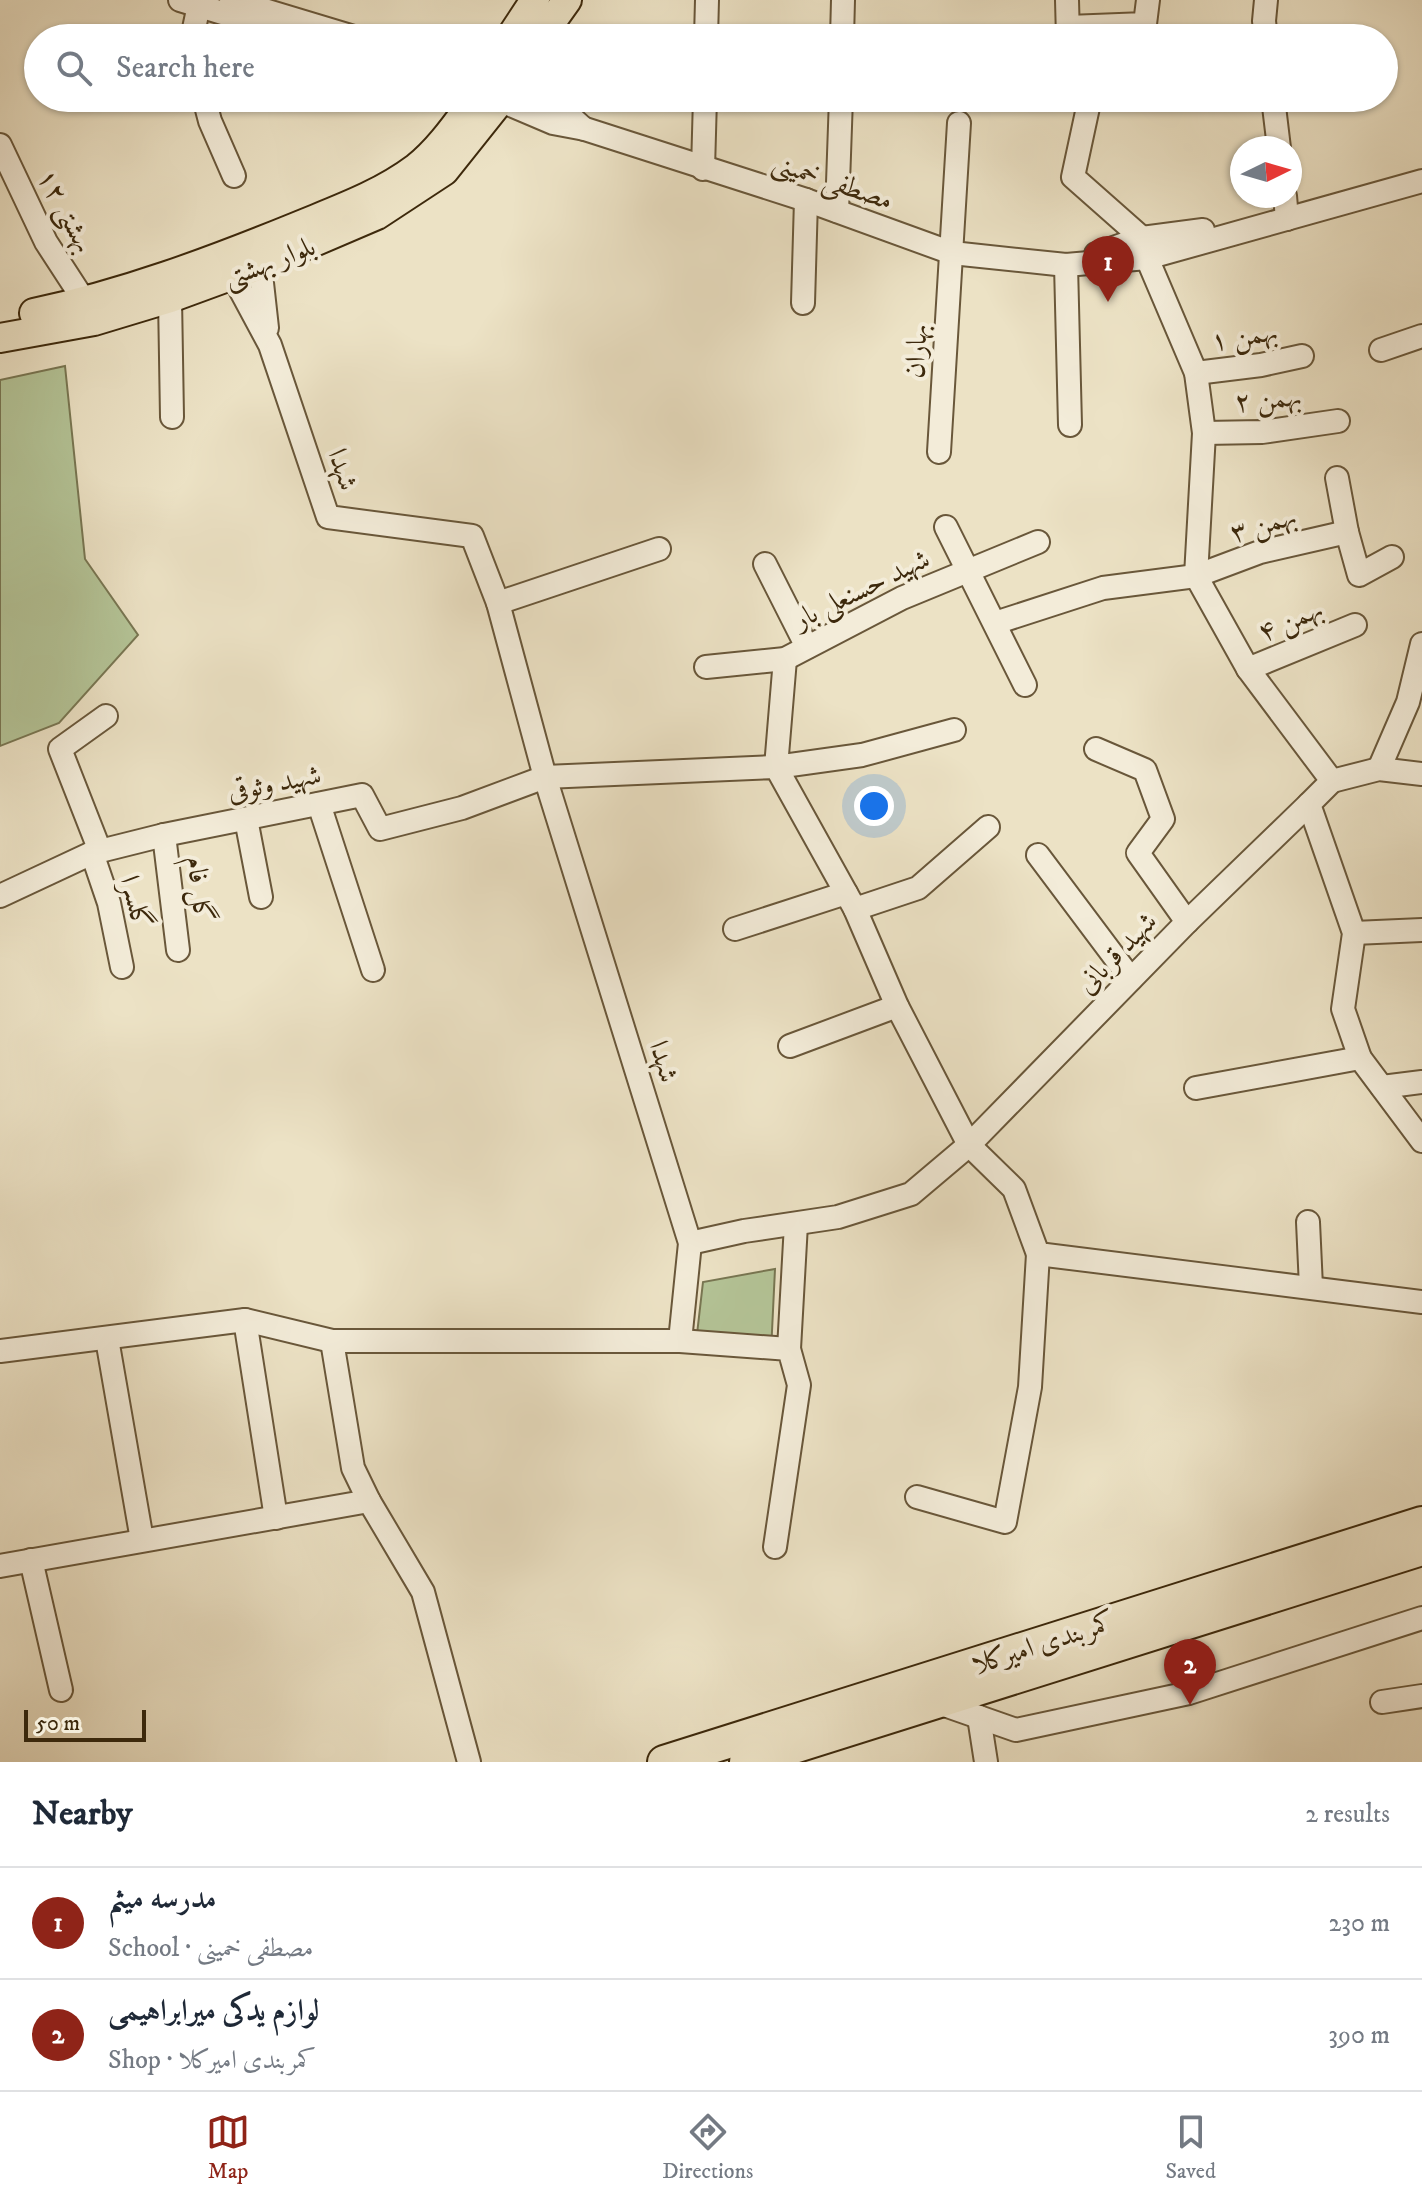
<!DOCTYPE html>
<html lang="en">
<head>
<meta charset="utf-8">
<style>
  :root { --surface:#fff; --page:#f6f6f7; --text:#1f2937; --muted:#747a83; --line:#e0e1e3; --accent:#8f2418 }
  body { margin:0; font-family:"IM FELL DW Pica",Amiri,serif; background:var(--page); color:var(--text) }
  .compass { position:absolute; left:1230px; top:136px; width:72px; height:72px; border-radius:50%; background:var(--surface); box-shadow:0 2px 6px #0004; rotate:85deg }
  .scale { position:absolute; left:24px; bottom:20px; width:122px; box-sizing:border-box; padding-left:8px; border:4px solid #3d290c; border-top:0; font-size:22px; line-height:28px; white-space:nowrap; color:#3d290c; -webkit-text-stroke:6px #f3ecd9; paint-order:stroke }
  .you { position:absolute; left:874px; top:806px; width:28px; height:28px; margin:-20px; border:6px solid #fff; border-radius:50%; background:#1a73e8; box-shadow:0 0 0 12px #1a73e833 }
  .badge { display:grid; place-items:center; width:52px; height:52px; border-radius:50%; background:var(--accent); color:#fff; font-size:26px; font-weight:700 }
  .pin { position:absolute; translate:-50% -66px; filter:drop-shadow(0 2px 4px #0008) }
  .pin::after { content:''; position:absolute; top:42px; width:28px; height:24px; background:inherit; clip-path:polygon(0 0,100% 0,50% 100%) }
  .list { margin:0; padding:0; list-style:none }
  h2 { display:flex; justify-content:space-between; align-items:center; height:104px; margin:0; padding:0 32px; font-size:34px }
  h2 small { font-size:26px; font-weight:400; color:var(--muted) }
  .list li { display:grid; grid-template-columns:52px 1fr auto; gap:24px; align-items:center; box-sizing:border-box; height:112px; padding:0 32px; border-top:2px solid var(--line) }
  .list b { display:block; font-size:30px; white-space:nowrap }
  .list p { margin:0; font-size:26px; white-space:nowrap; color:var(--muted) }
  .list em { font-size:26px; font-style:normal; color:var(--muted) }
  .icon { flex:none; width:44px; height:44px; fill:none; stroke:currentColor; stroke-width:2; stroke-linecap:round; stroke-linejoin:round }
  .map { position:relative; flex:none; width:1422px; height:1762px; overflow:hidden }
  .search { position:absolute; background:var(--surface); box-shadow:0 2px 6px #0004; left:24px; right:24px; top:24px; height:88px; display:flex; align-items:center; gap:20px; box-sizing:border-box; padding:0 28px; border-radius:44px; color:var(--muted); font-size:30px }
  .sheet { height:328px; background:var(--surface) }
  nav { display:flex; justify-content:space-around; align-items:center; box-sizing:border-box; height:112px; border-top:2px solid var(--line); background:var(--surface); font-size:22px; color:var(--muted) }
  nav a { display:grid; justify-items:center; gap:4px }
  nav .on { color:var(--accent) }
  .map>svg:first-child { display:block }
  .green { fill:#b4c497; stroke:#787652; stroke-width:2 }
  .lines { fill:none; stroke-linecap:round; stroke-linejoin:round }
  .minor-casing { stroke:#69573a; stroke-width:26 }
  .major-casing { stroke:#3d290c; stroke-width:32 }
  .highway-casing { stroke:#3d290c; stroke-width:36 }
  .minor { stroke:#f3ecd9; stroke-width:22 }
  .major { stroke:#ece2c5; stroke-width:28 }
  .highway { stroke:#ece2c5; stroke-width:32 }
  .labels { text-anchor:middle; stroke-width:8; stroke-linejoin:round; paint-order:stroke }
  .street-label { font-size:28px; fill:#3d290c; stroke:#f3ecd9 }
</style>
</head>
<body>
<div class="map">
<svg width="1422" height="1762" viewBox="0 0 1422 1762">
  <rect width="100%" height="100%" fill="#ece2c5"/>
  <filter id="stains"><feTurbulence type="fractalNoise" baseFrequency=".0025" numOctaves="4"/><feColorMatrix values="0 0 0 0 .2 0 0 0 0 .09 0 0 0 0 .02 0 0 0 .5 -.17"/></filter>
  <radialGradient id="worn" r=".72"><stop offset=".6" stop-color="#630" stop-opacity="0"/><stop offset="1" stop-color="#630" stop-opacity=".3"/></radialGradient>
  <g class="green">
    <path d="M65,366L85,559L138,635L59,723L0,746V380Z"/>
    <path d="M775,1269L771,1352L696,1343L703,1282Z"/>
  </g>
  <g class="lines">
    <g class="minor-casing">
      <g id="minor">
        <path d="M180,0L304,38"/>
        <path d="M231,0L357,38"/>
        <path d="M1067,0L1068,38"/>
        <path d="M1068,27L1145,24L1148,0"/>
        <path d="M192,38L199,5"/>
        <path d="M706,38L707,0"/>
        <path d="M842,38L843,0"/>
        <path d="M1266,38L1264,21L1266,0"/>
        <path d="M204,98L210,121L234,176"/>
        <path d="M539,98L562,109L584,129"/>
        <path d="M1090,98L1073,177L1142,238L1147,258L1196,373L1204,433L1196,576L1248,669L1332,781L1309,804L1354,933L1343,1009L1360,1058L1422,1141"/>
        <path d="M1273,98L1279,148"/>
        <path d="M506,103L553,123L585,129L806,200L952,253L1066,265L1147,258L1422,181"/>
        <path d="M0,145L46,242L85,302"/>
        <path d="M703,169L705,98"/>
        <path d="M1285,196L1287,219"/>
        <path d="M837,211L841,98"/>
        <path d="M254,252L260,265L267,328"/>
        <path d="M1096,254L1142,238L1203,230"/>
        <path d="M1066,265L1070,425"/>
        <path d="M170,298L172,417"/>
        <path d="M803,303L806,200"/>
        <path d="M1381,350L1422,336"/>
        <path d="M1196,373L1261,365L1302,356"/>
        <path d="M1204,433L1262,432L1338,421"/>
        <path d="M939,452L959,123"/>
        <path d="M1337,478L1347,532L1359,575L1392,557"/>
        <path d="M946,527L1025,685"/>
        <path d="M765,564L807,647"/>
        <path d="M498,603L659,549"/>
        <path d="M995,623L1103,588L1196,576L1260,552L1347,532"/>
        <path d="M785,659L776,767L862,755L954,730"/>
        <path d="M706,667L785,659L902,598L1038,542"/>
        <path d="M1248,669L1355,625"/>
        <path d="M1096,749L1145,770L1163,819L1138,853L1187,922"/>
        <path d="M1379,769L1408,702L1422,644"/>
        <path d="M1332,781L1379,769L1422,774"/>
        <path d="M319,804L373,970"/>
        <path d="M246,819L261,897"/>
        <path d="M164,835L178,950"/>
        <path d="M100,851L60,749L106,716"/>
        <path d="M92,853L109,903L122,967"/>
        <path d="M1038,855L1131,979"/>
        <path d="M0,896L92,853L164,835L362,795L380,829L462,808L545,777L776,767L855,909L897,1006L969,1145L1014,1189L1038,1254L1422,1302"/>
        <path d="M855,909L918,888L988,827"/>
        <path d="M735,929L846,893"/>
        <path d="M1354,933L1422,930"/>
        <path d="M790,1046L897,1006"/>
        <path d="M1382,1087L1422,1082"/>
        <path d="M1196,1088L1360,1058"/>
        <path d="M1308,1222L1311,1287"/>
        <path d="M690,1243L744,1231L838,1217L911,1194L969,1145L1187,922L1309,804"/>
        <path d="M245,1320L276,1518"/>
        <path d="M107,1339L142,1540"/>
        <path d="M332,1341L353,1468L369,1501L423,1592L469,1762"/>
        <path d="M680,1341L789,1349L799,1385L775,1547"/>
        <path d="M789,1349L796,1224"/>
        <path d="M0,1351L245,1320L332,1341H680L690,1243L545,777L498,603L472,536L328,517L270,345L226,263"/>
        <path d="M917,1497L1005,1522L1030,1387L1038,1254"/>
        <path d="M31,1560L61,1690"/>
        <path d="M0,1566L369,1501"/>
        <path d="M936,1702L1016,1730L1189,1693L1422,1618"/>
        <path d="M1382,1702L1422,1696"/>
        <path d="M979,1717L986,1762"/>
      </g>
    </g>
    <g class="major-casing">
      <g id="major">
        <path d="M510,38L535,0"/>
        <path d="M540,38L567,0"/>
        <path d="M34,313C124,294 210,262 296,227C337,210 380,195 416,168C440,149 458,122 476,98"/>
        <path d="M0,338L94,321L170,298L260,265L377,215L444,171L495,107"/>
      </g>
    </g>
    <g class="highway-casing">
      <g id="highway">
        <path d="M664,1762L1422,1523"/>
        <path d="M746,1762L1422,1549"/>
      </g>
    </g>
    <use href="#minor" class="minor"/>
    <use href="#major" class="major"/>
    <use href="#highway" class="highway"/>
  </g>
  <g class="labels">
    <g class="street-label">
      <text transform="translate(833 180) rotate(19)" y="10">مصطفی خمینی</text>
      <text transform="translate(67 210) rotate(62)" y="10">بهشتی ۱۲</text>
      <text transform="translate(269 261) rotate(-21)" y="10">بلوار بهشتی</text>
      <text transform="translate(1244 335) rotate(-9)" y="10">بهمن ۱</text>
      <text transform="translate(915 351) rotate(-86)" y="10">بهاران</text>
      <text transform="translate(1268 398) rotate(-5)" y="10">بهمن ۲</text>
      <text transform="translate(344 469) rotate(71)" y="10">شهدا</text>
      <text transform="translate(1263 523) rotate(-16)" y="10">بهمن ۳</text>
      <text transform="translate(861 588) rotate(-26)" y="10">شهید حسنعلی بار</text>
      <text transform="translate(1290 619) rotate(-23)" y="10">بهمن ۴</text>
      <text transform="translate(274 782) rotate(-11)" y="10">شهید وثوقی</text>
      <text transform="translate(201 889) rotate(83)" y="10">گل فام</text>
      <text transform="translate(137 902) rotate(75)" y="10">گلسرا</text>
      <text transform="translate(1116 952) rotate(-46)" y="10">شهید قربانی</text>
      <text transform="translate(665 1061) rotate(73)" y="10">شهدا</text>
      <text transform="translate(1043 1642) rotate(-18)" y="10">کمربندی امیرکلا</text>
    </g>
  </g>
  <rect width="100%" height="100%" filter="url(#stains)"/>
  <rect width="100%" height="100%" fill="url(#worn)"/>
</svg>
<svg class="compass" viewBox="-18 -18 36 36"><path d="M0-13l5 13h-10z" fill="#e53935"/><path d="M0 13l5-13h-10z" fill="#747a83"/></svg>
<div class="scale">50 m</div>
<div class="you"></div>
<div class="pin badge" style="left:1108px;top:302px">1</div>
<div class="pin badge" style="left:1190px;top:1705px">2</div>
<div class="search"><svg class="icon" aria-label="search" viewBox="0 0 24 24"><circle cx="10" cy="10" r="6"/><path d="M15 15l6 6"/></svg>Search here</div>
</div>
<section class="sheet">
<h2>Nearby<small>2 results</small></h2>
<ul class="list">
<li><span class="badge">1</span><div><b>مدرسه میثم</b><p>School · مصطفی خمینی</p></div><em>230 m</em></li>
<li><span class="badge">2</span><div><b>لوازم یدکی میرابراهیمی</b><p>Shop · کمربندی امیرکلا</p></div><em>390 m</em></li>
</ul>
</section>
<nav>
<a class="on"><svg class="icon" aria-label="map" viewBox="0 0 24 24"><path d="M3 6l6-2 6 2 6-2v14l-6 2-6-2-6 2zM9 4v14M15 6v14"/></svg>Map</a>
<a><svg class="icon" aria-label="directions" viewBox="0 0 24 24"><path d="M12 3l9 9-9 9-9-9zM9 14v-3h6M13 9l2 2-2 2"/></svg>Directions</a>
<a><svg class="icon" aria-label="saved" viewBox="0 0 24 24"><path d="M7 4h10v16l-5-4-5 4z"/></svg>Saved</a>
</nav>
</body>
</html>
